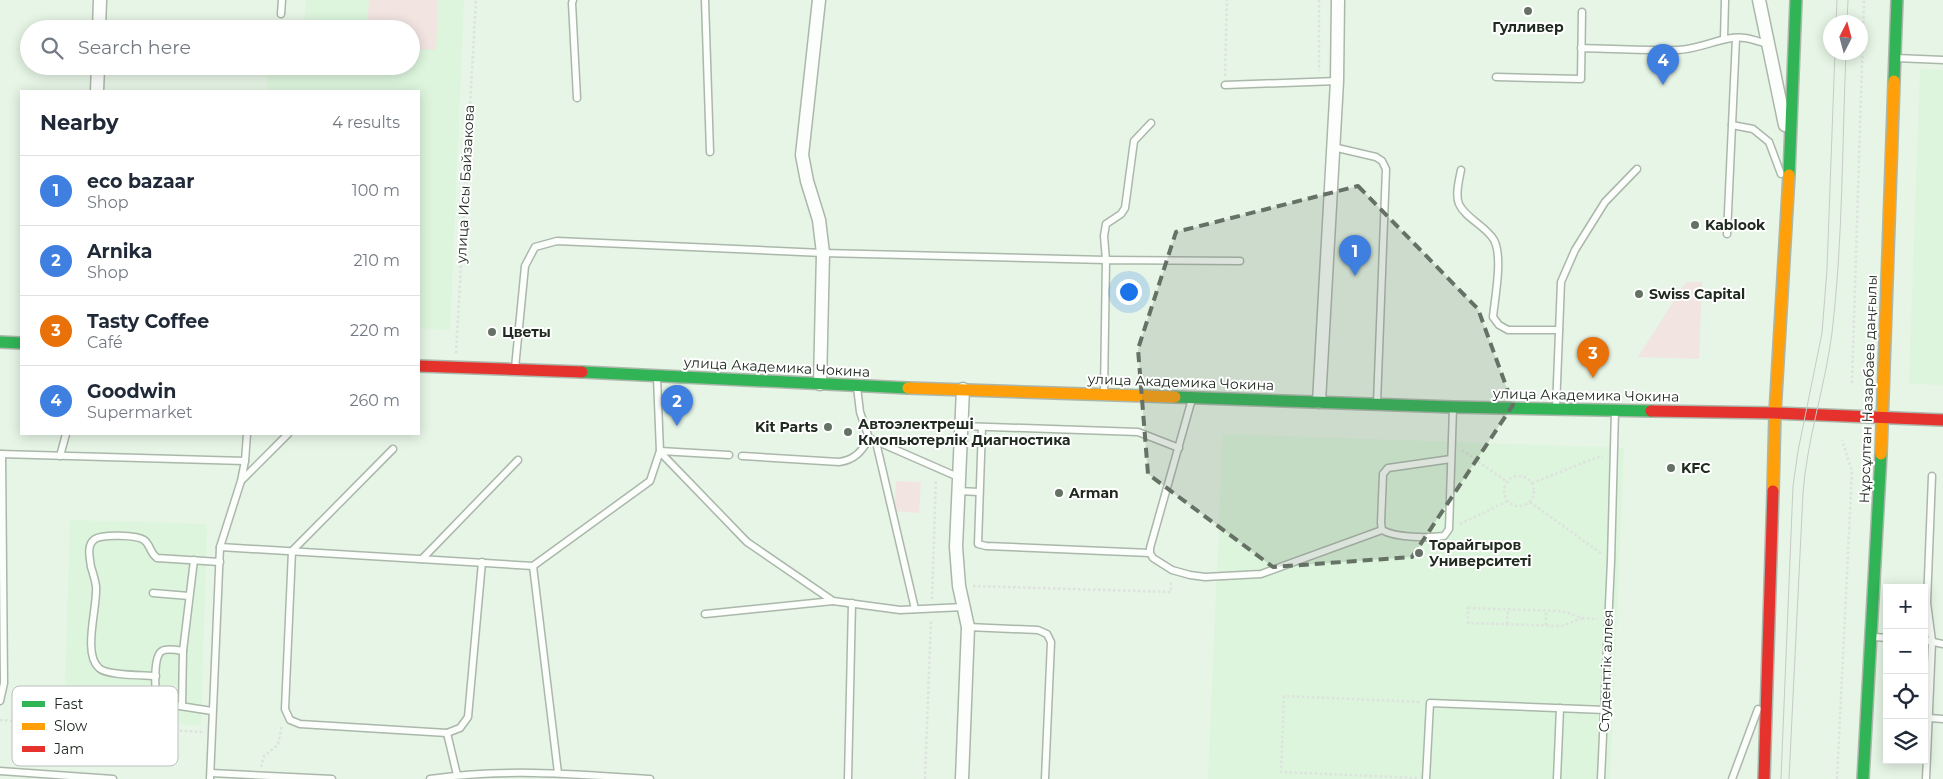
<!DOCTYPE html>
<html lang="en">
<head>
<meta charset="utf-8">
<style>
  :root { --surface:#fff; --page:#f6f6f7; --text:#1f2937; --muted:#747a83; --line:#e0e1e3; --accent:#0f766e }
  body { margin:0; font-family:Montserrat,sans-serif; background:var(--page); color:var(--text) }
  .controls { position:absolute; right:15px; bottom:15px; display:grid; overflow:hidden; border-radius:0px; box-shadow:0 2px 12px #0003 }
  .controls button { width:45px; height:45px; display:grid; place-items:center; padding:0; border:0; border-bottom:1px solid var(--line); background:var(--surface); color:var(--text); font:25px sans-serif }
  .compass { position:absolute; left:1823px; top:15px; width:45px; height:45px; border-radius:50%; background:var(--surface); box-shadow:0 2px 12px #0003; rotate:6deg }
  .you { position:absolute; left:1128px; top:291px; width:18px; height:18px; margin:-12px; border:4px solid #fff; border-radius:50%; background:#1a73e8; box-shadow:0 0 0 8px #1a73e833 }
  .badge { display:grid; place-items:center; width:32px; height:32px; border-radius:50%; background:var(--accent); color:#fff; font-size:16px; font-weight:700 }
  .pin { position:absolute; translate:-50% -41px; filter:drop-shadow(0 1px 2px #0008) }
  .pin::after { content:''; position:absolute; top:26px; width:18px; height:15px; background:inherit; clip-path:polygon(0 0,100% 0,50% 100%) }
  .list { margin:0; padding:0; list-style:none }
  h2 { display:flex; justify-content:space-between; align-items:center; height:65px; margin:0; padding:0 20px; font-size:21px }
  h2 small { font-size:16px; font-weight:400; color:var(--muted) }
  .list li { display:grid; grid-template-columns:32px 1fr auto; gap:15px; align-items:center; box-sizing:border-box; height:70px; padding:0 20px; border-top:1px solid var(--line) }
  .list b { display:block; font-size:19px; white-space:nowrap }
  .list p { margin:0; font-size:16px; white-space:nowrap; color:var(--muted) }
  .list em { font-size:16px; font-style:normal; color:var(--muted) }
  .icon { flex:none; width:28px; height:28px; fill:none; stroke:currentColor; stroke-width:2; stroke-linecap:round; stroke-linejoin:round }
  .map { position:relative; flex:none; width:1943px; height:779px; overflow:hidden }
  .search { position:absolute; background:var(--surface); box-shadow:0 2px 12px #0003; left:20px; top:20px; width:400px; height:55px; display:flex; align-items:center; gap:12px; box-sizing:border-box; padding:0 18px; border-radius:28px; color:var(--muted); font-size:19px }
  .panel { position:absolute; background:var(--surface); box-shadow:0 2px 12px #0003; left:20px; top:90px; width:400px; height:345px; border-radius:0px }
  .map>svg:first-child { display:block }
  .built { fill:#ddf5dd }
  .green { fill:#f2e4e1 }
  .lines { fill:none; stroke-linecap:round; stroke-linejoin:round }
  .lane-casing { stroke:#abb7ab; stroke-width:9 }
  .street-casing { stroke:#abb7ab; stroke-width:15 }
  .fast-casing { stroke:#abb7ab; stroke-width:14 }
  .slow-casing { stroke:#abb7ab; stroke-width:14 }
  .jam-casing { stroke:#abb7ab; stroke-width:14 }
  .path { stroke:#dee2de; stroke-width:2.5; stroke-dasharray:2.5 2.5; stroke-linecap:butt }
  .lane { stroke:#fbfefb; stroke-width:6 }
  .street { stroke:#fbfefb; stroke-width:12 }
  .fast { stroke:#30b455; stroke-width:11 }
  .slow { stroke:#ff9f0a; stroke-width:11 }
  .jam { stroke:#e5322d; stroke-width:11 }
  .tram { stroke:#c7cbc7; stroke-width:1 }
  .marked { fill:#657165; fill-opacity:0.2; stroke:#657165; stroke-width:4; stroke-dasharray:10 6; stroke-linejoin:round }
  .poi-dot { fill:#657165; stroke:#fff; stroke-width:2 }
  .labels { text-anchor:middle; stroke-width:4; stroke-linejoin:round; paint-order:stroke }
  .poi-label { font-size:14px; font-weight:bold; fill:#202a20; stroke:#fff; text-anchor:start }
  .street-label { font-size:14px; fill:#202a20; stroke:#fff }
  .key { fill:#fff; stroke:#bcbfbc; stroke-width:1 }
  .key-label { font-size:14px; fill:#202a20 }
</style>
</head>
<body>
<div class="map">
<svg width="1943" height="779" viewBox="0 0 1943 779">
  <rect width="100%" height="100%" fill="#e6f5e6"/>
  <g class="built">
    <path d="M306,0H464L450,330L419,328V91H267L269,66H411V29H304Z"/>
    <path d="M1920,69L1943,70V385L1909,384Z"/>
    <path d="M1223,434L1624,448L1610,779H1208Z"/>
    <path d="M70,520L207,524L201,725L64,721Z"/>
  </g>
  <g class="green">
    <path d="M369,0H438L436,50L411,49V29H367Z"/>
    <path d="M1686,282H1702L1699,359L1638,357Z"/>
    <path d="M896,481L921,482L919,513L894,511Z"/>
  </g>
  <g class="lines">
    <g class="lane-casing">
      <g id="lane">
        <path d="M573,0L572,3L577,98"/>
        <path d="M705,0L710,152"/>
        <path d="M281,14L282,0"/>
        <path d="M1724,39L1725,0"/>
        <path d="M1581,48C1613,49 1646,51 1678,50C1702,49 1724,35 1745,38C1753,39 1760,42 1767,44"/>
        <path d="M1896,58L1943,60"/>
        <path d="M1496,77L1581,79L1582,12"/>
        <path d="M1225,85L1337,81"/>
        <path d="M1732,125L1753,129L1769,142L1781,174"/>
        <path d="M1333,147L1376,157L1382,161L1386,169L1377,403"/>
        <path d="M1461,170C1459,180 1455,195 1459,204C1465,218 1486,226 1494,240C1503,257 1495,297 1493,317L1499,325L1508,330H1559"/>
        <path d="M1727,234L1736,38"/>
        <path d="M515,368L525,266L535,247L557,241L823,253L1106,260L1104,236L1106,224L1121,214L1125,208L1134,141L1151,123"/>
        <path d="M657,377L660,452L747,542L833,601L900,610L964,607"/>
        <path d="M857,387L860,412L869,438L958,477"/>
        <path d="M1104,392L1106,260L1240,261"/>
        <path d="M1192,399L1150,548V553L1153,558L1172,570L1190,575L1205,577L1261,574L1382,530"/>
        <path d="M1556,408L1561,282L1575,250L1605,202L1637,169"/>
        <path d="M961,426L1138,432L1179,448"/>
        <path d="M982,427L978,544L986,546L1150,553"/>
        <path d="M876,442L915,609"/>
        <path d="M393,449L292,551L285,709L290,720L300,724L447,733L460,728L468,717L482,562"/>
        <path d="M0,454L245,461"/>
        <path d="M60,456L66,434"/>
        <path d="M742,456L839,462C854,460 862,452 869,438"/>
        <path d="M1451,459L1388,468L1383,474L1381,523L1382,530C1396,538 1428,538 1444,536L1449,529L1453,408"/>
        <path d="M242,480L288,434"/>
        <path d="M958,491L979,492"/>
        <path d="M220,547L533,566L650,481L660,451L729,455"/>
        <path d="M422,559L518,460"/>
        <path d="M533,566L558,773"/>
        <path d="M153,593L189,596"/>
        <path d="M705,614L833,601"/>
        <path d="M968,627L1038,630L1047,634L1051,642L1045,779"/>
        <path d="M1875,637L1887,638"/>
        <path d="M1924,640L1943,644"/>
        <path d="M183,651C177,650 167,648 162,651C153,656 155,690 157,699L167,704L212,711"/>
        <path d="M156,676C144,675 107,676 99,668C82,653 98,606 96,586C95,580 93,573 91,567C90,558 86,545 95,539C103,534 137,535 144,540C151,545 149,552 157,558L220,562"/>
        <path d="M0,701L4,683L2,454"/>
        <path d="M182,706L183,651L194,560"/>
        <path d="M1929,718L1943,719"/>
        <path d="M447,733L457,775"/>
        <path d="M0,771L113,779"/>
        <path d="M211,773L332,779"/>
        <path d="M210,779L220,547L241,481L245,461L247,434"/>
        <path d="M430,779C502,768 576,774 650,779"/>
        <path d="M848,779L852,603"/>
        <path d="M1426,779L1430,703L1605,710"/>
        <path d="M1557,779L1560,708"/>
        <path d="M1601,779L1611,561L1615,411"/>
        <path d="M1732,779L1758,709"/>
        <path d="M1926,779L1932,641L1927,603L1932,476"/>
      </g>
    </g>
    <g class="street-casing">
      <g id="street">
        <path d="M819,0L802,155L807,181L819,220L823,253L820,384"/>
        <path d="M1759,0L1785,125"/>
        <path d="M99,29L100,0"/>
        <path d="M97,91L98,66"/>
        <path d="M1319,402L1337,81L1338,0"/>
        <path d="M962,779L968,627L959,586L956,547L963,389"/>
      </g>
    </g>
    <g class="fast-casing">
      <g id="fast">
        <path d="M1894,81L1897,0"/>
        <path d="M1789,175L1796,0"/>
        <path d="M0,342L21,343"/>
        <path d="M582,372L908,388"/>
        <path d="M1175,397L1453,407L1651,411"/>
        <path d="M1863,779L1881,454"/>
      </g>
    </g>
    <g class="slow-casing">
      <g id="slow">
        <path d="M908,388L1175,397"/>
        <path d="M1881,454L1894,81"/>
        <path d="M1773,491L1775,413L1789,175"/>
      </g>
    </g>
    <g class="jam-casing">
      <g id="jam">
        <path d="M419,366L582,372"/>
        <path d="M1651,411L1775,413L1943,420"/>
        <path d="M1764,779L1773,491"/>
      </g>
    </g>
    <g class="path">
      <path d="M1319,0V71"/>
      <path d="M1225,76L1227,0"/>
      <path d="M456,353L476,0"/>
      <path d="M1852,383L1864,0"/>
      <path d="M1462,450L1507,482"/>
      <circle cx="1519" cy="491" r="15"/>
      <path d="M1532,483L1598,457H1603"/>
      <path d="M1530,502L1602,554"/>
      <path d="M1460,524L1508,501"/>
      <path d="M973,586L1171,592V581"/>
      <path d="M932,599L936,479"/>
      <path d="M1468,608L1562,611L1582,618L1562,626L1468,623Z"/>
      <path d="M1582,618L1598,619"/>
      <path d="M1507,624L1508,610"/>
      <path d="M1546,625V611"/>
      <path d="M0,720L202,732"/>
      <path d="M261,767L264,756L278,745L282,725"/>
      <path d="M1417,778L1281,772L1284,696L1421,702"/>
      <path d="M925,779L931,619"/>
      <path d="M1837,779L1852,471L1842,440"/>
    </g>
    <use href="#lane" class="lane"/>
    <use href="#street" class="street"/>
    <use href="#fast" class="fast"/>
    <use href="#slow" class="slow"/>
    <use href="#jam" class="jam"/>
    <g class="tram">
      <path d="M1836,22L1837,0"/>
      <path d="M1847,22L1848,0"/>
      <path d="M1781,779L1793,486L1798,451L1822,333L1827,269L1835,52"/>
      <path d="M1789,779L1803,493C1807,439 1825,387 1832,333C1843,240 1842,146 1846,52"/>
    </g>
  </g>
  <path class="marked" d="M1358,186L1478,309L1513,405L1412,557L1273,567L1148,474L1138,349L1176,232Z"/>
  <g class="poi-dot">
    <circle cx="1528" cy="11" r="5"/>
    <circle cx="1695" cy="225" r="5"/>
    <circle cx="1639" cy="294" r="5"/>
    <circle cx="492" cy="332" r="5"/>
    <circle cx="828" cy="427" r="5"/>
    <circle cx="848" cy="432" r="5"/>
    <circle cx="1671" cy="468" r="5"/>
    <circle cx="1059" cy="493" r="5"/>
    <circle cx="1419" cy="553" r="5"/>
  </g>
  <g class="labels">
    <g class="poi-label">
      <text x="1528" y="32" text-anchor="middle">Гулливер</text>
      <text x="1705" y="230">Kablook</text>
      <text x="1649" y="299">Swiss Capital</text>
      <text x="502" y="337">Цветы</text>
      <text x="858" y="429">Автоэлектреші<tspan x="858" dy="16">Кмопьютерлік Диагностика</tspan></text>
      <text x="818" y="432" text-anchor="end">Kit Parts</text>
      <text x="1681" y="473">KFC</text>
      <text x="1069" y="498">Arman</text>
      <text x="1429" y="550">Торайгыров<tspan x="1429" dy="16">Университеті</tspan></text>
    </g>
    <g class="street-label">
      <text transform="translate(465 184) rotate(-87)" y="5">улица Исы Байзакова</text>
      <text transform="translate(777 367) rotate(3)" y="5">улица Академика Чокина</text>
      <text transform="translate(1181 382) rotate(2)" y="5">улица Академика Чокина</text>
      <text transform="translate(1868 389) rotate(-88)" y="5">Нұрсұлтан Назарбаев даңғылы</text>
      <text transform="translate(1586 395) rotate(1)" y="5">улица Академика Чокина</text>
      <text transform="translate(1606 671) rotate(-88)" y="5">Студенттік аллея</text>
    </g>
  </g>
  <rect x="12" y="686" width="166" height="80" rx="8" class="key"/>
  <rect x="22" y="701" width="23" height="6" fill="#30b455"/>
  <rect x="22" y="723" width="23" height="7" fill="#ff9f0a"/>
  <rect x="22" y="746" width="23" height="6" fill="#e5322d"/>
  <g class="key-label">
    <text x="54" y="709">Fast</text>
    <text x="54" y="731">Slow</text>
    <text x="54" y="754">Jam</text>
  </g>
</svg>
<div class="controls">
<button>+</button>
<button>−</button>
<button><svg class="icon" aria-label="locate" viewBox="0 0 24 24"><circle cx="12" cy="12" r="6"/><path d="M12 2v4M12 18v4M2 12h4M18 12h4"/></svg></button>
<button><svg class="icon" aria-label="layers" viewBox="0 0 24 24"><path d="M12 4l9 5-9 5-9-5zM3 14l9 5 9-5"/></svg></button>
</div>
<svg class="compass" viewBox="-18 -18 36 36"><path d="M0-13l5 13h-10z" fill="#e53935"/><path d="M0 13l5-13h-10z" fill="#747a83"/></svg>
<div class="you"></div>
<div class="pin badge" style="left:1355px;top:276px;background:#3f7fe0">1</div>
<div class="pin badge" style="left:677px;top:426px;background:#3f7fe0">2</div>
<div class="pin badge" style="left:1593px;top:378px;background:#e8710a">3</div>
<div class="pin badge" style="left:1663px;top:85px;background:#3f7fe0">4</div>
<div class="search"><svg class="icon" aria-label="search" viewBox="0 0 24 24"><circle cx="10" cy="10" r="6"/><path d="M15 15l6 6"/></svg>Search here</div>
<section class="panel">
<h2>Nearby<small>4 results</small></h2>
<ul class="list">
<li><span class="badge" style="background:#3f7fe0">1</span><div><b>eco bazaar</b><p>Shop</p></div><em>100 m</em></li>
<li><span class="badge" style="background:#3f7fe0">2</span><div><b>Arnika</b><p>Shop</p></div><em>210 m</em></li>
<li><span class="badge" style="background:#e8710a">3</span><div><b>Tasty Coffee</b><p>Café</p></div><em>220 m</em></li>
<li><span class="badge" style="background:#3f7fe0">4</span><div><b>Goodwin</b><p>Supermarket</p></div><em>260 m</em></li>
</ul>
</section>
</div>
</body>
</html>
